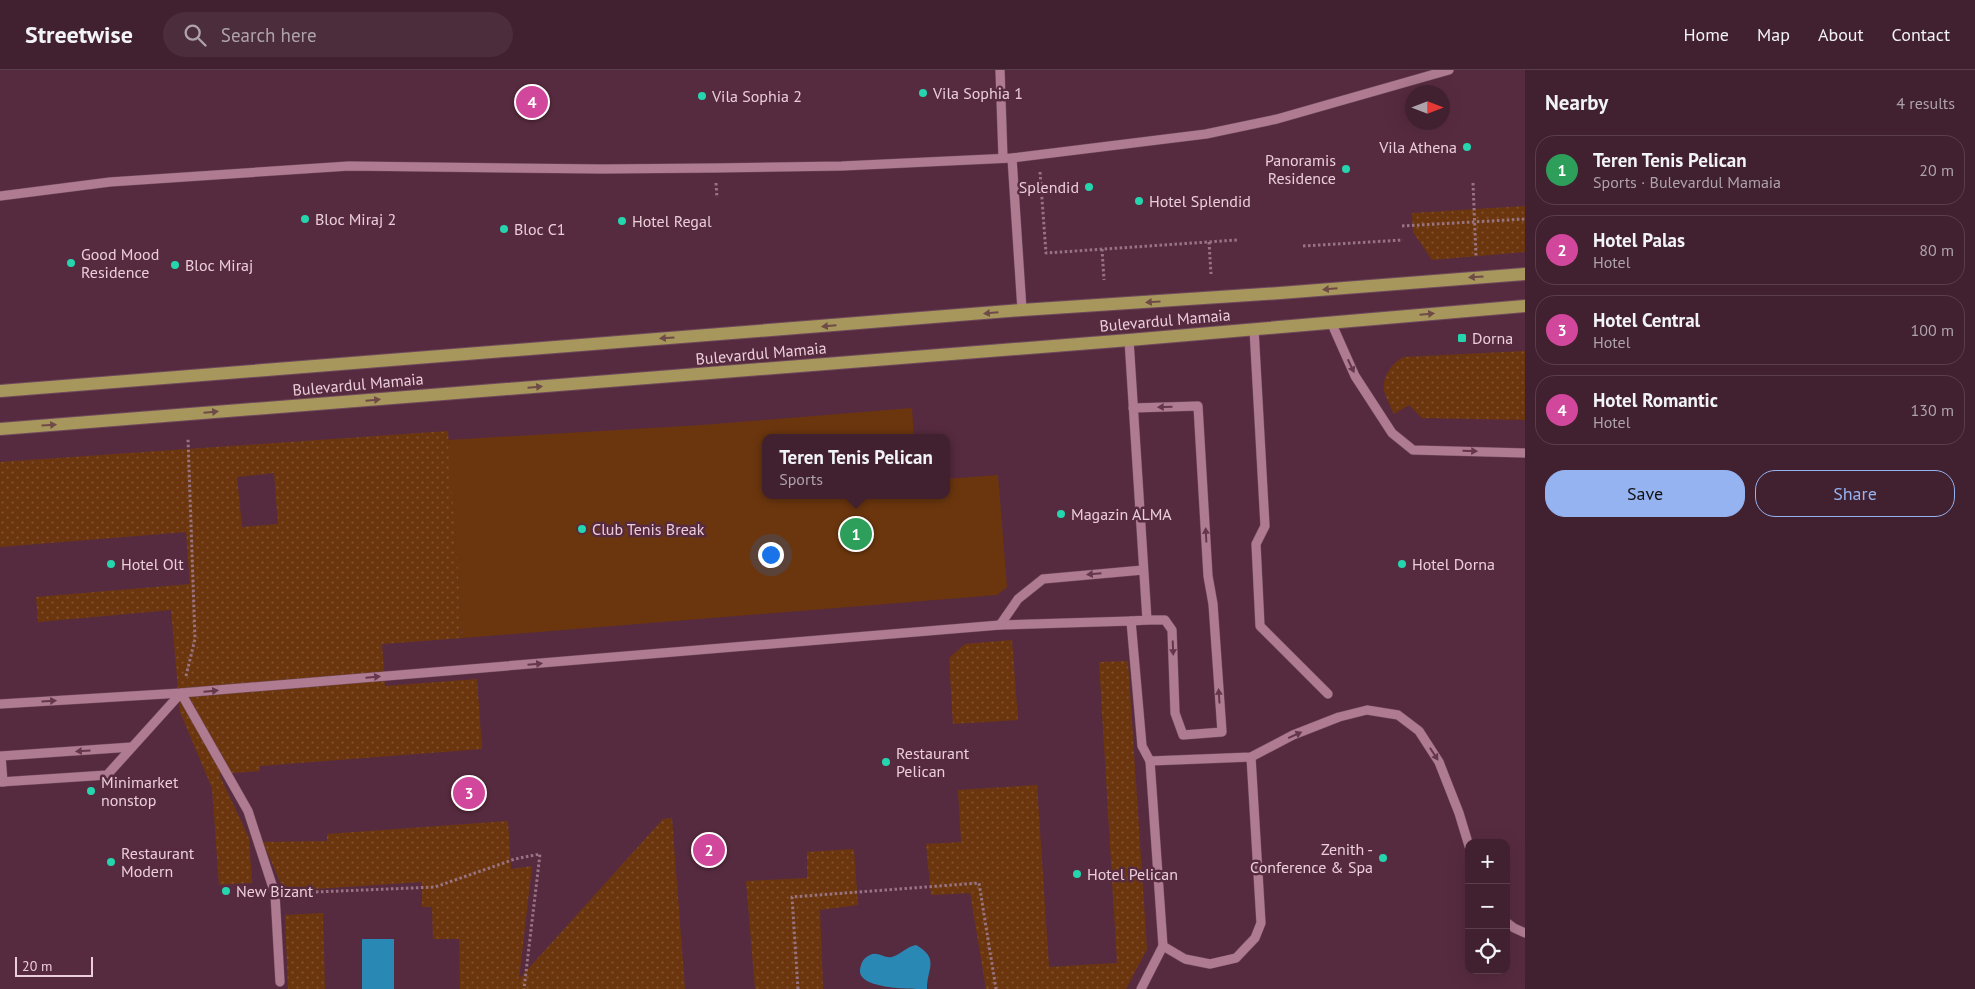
<!DOCTYPE html>
<html lang="en">
<head>
<meta charset="utf-8">
<style>
  :root { --surface:#41202f; --page:#4c2d3b; --text:#f1f3f6; --muted:#aea3aa; --line:#5a3e4b; --accent:#95b2f1 }
  body { margin:0; font-family:"PT Sans",sans-serif; background:var(--page); color:var(--text) }
  .controls { position:absolute; right:15px; bottom:15px; display:grid; overflow:hidden; border-radius:10px; box-shadow:0 5px 20px #0002 }
  .controls button { width:45px; height:45px; display:grid; place-items:center; padding:0; border:0; border-bottom:1px solid var(--line); background:var(--surface); color:var(--text); font:25px sans-serif }
  .compass { position:absolute; left:1405px; top:15px; width:45px; height:45px; border-radius:50%; background:var(--surface); box-shadow:0 5px 20px #0002; rotate:90deg }
  .scale { position:absolute; left:15px; bottom:12px; width:78px; box-sizing:border-box; padding-left:5px; border:2px solid #ebced9; border-top:0; font-size:14px; line-height:18px; white-space:nowrap; color:#ebced9; -webkit-text-stroke:4px #572b3f; paint-order:stroke }
  .you { position:absolute; left:770px; top:484px; width:18px; height:18px; margin:-12px; border:4px solid #fff; border-radius:50%; background:#1a73e8; box-shadow:0 0 0 8px #1a73e833 }
  .badge { display:grid; place-items:center; width:32px; height:32px; border-radius:50%; background:var(--accent); color:#fff; font-size:16px; font-weight:700 }
  .pin { position:absolute; translate:-50% -50%; border:2px solid #fff; box-shadow:0 1px 5px #0006 }
  .popup { position:absolute; left:762px; top:364px; width:188px; height:65px; box-sizing:border-box; display:grid; place-content:center; border-radius:10px; background:var(--surface); filter:drop-shadow(0 1px 4px #0005); font-size:16px; white-space:nowrap; color:var(--muted) }
  .popup b { font-size:19px; color:var(--text) }
  .popup::after { content:''; position:absolute; left:50%; top:100%; margin-left:-10px; border:10px solid transparent; border-top-color:var(--surface) }
  .list { margin:0; padding:0; list-style:none }
  h2 { display:flex; justify-content:space-between; align-items:center; height:65px; margin:0; padding:0 20px; font-size:21px }
  h2 small { font-size:16px; font-weight:400; color:var(--muted) }
  .list li { display:grid; grid-template-columns:32px 1fr auto; gap:15px; align-items:center; box-sizing:border-box; height:70px; margin:0 10px 10px; padding:0 10px; border:1px solid var(--line); border-radius:20px }
  .list b { display:block; font-size:19px; white-space:nowrap }
  .list p { margin:0; font-size:16px; white-space:nowrap; color:var(--muted) }
  .list em { font-size:16px; font-style:normal; color:var(--muted) }
  .actions { display:flex; gap:10px; padding:15px 20px }
  .actions a { flex:1; padding:11px 0; border:1px solid var(--accent); border-radius:20px; text-align:center; font-size:18px; color:var(--accent) }
  .actions .main { background:var(--accent); color:#111 }
  .icon { flex:none; width:28px; height:28px; fill:none; stroke:currentColor; stroke-width:2; stroke-linecap:round; stroke-linejoin:round }
  .map { position:relative; flex:none; width:1525px; height:919px; overflow:hidden }
  header { display:flex; align-items:center; gap:30px; box-sizing:border-box; height:70px; padding:0 25px; background:var(--surface); border-bottom:1px solid var(--line) }
  header strong { font-size:24px }
  nav { display:flex; gap:28px; margin-inline-start:auto; font-size:18px }
  .search { width:350px; height:45px; background:var(--page); display:flex; align-items:center; gap:12px; box-sizing:border-box; padding:0 18px; border-radius:28px; color:var(--muted); font-size:19px }
  main { display:flex }
  aside { flex:1; background:var(--surface) }
  .map>svg:first-child { display:block }
  .green { fill:url(#green-dots); fill-rule:evenodd }
  .pitch { fill:#6b360e }
  .water { fill:#2a89b4 }
  .lines { fill:none; stroke-linecap:round; stroke-linejoin:round }
  .minor-casing { stroke:#704a5c; stroke-width:10 }
  .major-casing { stroke:#704a5c; stroke-width:14 }
  .path { stroke:#987383; stroke-width:3; stroke-dasharray:2.5 2.5; stroke-linecap:butt }
  .minor { stroke:#af7b91; stroke-width:9 }
  .major { stroke:#a7975c; stroke-width:12 }
  .oneway { fill:#6f4b48 }
  .oneway2 { fill:#64374b }
  .poi-dot { fill:#25d5ae; stroke:#572b3f; stroke-width:2 }
  .labels { text-anchor:middle; stroke-width:5; stroke-linejoin:round; paint-order:stroke }
  .poi-label { font-size:16px; fill:#ebced9; stroke:#572b3f; text-anchor:start }
  .street-label { font-size:16px; fill:#ebced9; stroke:#572b3f }
</style>
</head>
<body>
<header>
<strong>Streetwise</strong>
<div class="search"><svg class="icon" aria-label="search" viewBox="0 0 24 24"><circle cx="10" cy="10" r="6"/><path d="M15 15l6 6"/></svg>Search here</div>
<nav><a>Home</a><a>Map</a><a>About</a><a>Contact</a></nav>
</header>
<main>
<div class="map">
<svg width="1525" height="919" viewBox="0 0 1525 919">
  <defs>
    <pattern id="green-dots" width="8" height="8" patternUnits="userSpaceOnUse" patternTransform="scale(1.25)"><rect width="8" height="8" fill="#6b360e"/><path d="M2 2h.1M6 6h.1" fill="none" stroke="#805230" stroke-width="1.8" stroke-linecap="round"/></pattern>
  </defs>
  <rect width="100%" height="100%" fill="#572b3f"/>
  <g class="green">
    <path d="M1525,136V182L1432,190L1413,162L1412,143Z"/>
    <path d="M1525,281V350L1422,348L1409,335L1394,344C1391,337 1386,328 1384,321C1382,306 1392,293 1404,287Z"/>
    <path d="M448,361L463,568L382,574L385,616L477,609L482,679L260,696V701L219,704L249,768L252,813L219,815L212,718L180,642L171,540L38,552L36,527L190,514L186,462L0,477V392ZM274,403L278,454L242,457L237,407Z"/>
    <path d="M1012,570L1018,650L953,654L949,588L965,574Z"/>
    <path d="M1128,591L1147,879L1126,919H986L970,823L931,825L926,774L961,772L958,720L1037,715L1049,897L1117,893L1099,592Z"/>
    <path d="M672,748L685,919H460L459,869H433L432,837H422V812L284,821L263,772L327,771V764L508,751L511,799L532,796L519,909L663,749Z"/>
    <path d="M854,779L858,835L820,840L823,919H755L746,811L807,808V782Z"/>
    <path d="M323,843L325,919H288L285,845Z"/>
  </g>
  <path class="pitch" d="M912,338L914,368H766V425H946V409L998,405L1007,517L997,525L463,568L448,370L702,355Z"/>
  <g class="water">
    <rect x="362" y="869" width="32" height="50"/>
    <path d="M916,875C940,889 927,898 927,919C910,919 858,919 860,900C861,893 863,888 870,885C878,881 884,889 892,887C901,884 906,877 916,875Z"/>
  </g>
  <g class="lines">
    <g class="minor-casing">
      <g id="minor">
        <path d="M1000,0L1003,88"/>
        <path d="M1012,88L1022,240"/>
        <path d="M0,126L110,112L349,96L602,99L714,98L842,96L1012,88L1206,64L1277,49L1449,0"/>
        <path d="M1331,252L1355,306L1392,363L1413,380L1525,383"/>
        <path d="M1254,259L1265,456L1256,474L1260,556L1328,624"/>
        <path d="M1129,270L1147,550L1131,551"/>
        <path d="M1133,338L1198,336L1208,506L1213,534L1222,662L1183,665L1175,643L1172,560L1165,550H1147"/>
        <path d="M1000,555L1018,529L1043,509L1143,500"/>
        <path d="M0,634L181,623L1000,555L1131,551L1142,676L1150,691L1251,687L1293,665L1339,647L1367,640L1398,645L1419,661L1439,692L1459,743L1469,776"/>
        <path d="M1150,691L1163,876L1185,889L1210,894L1236,888L1255,868L1261,853L1251,687"/>
        <path d="M0,712L107,705L181,623L248,741L275,824L280,912"/>
        <path d="M3,712L1,686L132,677"/>
        <path d="M1506,852L1514,858L1525,863"/>
        <path d="M1141,919L1163,876"/>
      </g>
    </g>
    <g class="major-casing">
      <g id="major">
        <path d="M0,321L1022,240L1280,223L1525,204"/>
        <path d="M0,359L1129,270L1525,236"/>
      </g>
    </g>
    <g class="path">
      <path d="M1040,102L1046,183L1237,170"/>
      <path d="M716,113L717,128"/>
      <path d="M1473,113L1476,186"/>
      <path d="M1402,156L1525,149"/>
      <path d="M1209,172L1211,204"/>
      <path d="M1303,176L1403,170"/>
      <path d="M1102,179L1104,210"/>
      <path d="M186,606L195,569L188,369"/>
      <path d="M291,823L435,817L515,789L540,784L524,919"/>
      <path d="M798,919L792,827L979,813L996,919"/>
    </g>
    <use href="#minor" class="minor"/>
    <use href="#major" class="major"/>
  </g>
  <defs><path id="oneway-solid" d="M-6-.8H1V-3.2L6.5 0L1 3.2V.8H-6Z" transform="scale(1.25)"/></defs>
  <g class="oneway">
    <use href="#oneway-solid" transform="translate(1476 207) rotate(176)"/>
    <use href="#oneway-solid" transform="translate(1330 219) rotate(175)"/>
    <use href="#oneway-solid" transform="translate(1153 232) rotate(176)"/>
    <use href="#oneway-solid" transform="translate(991 243) rotate(175)"/>
    <use href="#oneway-solid" transform="translate(1427 244) rotate(-5)"/>
    <use href="#oneway-solid" transform="translate(829 256) rotate(175)"/>
    <use href="#oneway-solid" transform="translate(667 268) rotate(176)"/>
    <use href="#oneway-solid" transform="translate(535 317) rotate(-5)"/>
    <use href="#oneway-solid" transform="translate(373 330) rotate(-5)"/>
    <use href="#oneway-solid" transform="translate(211 342) rotate(-5)"/>
    <use href="#oneway-solid" transform="translate(49 355) rotate(-4)"/>
  </g>
  <g class="oneway2">
    <use href="#oneway-solid" transform="translate(1351 296) rotate(65)"/>
    <use href="#oneway-solid" transform="translate(1165 337) rotate(178)"/>
    <use href="#oneway-solid" transform="translate(1470 381) rotate(2)"/>
    <use href="#oneway-solid" transform="translate(1206 465) rotate(-93)"/>
    <use href="#oneway-solid" transform="translate(1094 504) rotate(175)"/>
    <use href="#oneway-solid" transform="translate(1173 578) rotate(88)"/>
    <use href="#oneway-solid" transform="translate(535 594) rotate(-5)"/>
    <use href="#oneway-solid" transform="translate(373 607) rotate(-5)"/>
    <use href="#oneway-solid" transform="translate(211 621) rotate(-5)"/>
    <use href="#oneway-solid" transform="translate(1219 626) rotate(-94)"/>
    <use href="#oneway-solid" transform="translate(49 631) rotate(-3)"/>
    <use href="#oneway-solid" transform="translate(1295 665) rotate(-24)"/>
    <use href="#oneway-solid" transform="translate(83 681) rotate(176)"/>
    <use href="#oneway-solid" transform="translate(1434 684) rotate(57)"/>
  </g>
  <g class="poi-dot">
    <circle cx="923" cy="23" r="5"/>
    <circle cx="702" cy="26" r="5"/>
    <circle cx="1467" cy="77" r="5"/>
    <circle cx="1346" cy="99" r="5"/>
    <circle cx="1089" cy="117" r="5"/>
    <circle cx="1139" cy="131" r="5"/>
    <circle cx="305" cy="149" r="5"/>
    <circle cx="622" cy="151" r="5"/>
    <circle cx="504" cy="159" r="5"/>
    <circle cx="71" cy="193" r="5"/>
    <circle cx="175" cy="195" r="5"/>
    <rect x="1457" y="263" width="10" height="10" rx="2.5"/>
    <circle cx="1061" cy="444" r="5"/>
    <circle cx="582" cy="459" r="5"/>
    <circle cx="111" cy="494" r="5"/>
    <circle cx="1402" cy="494" r="5"/>
    <circle cx="886" cy="692" r="5"/>
    <circle cx="91" cy="721" r="5"/>
    <circle cx="1383" cy="788" r="5"/>
    <circle cx="111" cy="792" r="5"/>
    <circle cx="1077" cy="804" r="5"/>
    <circle cx="226" cy="821" r="5"/>
  </g>
  <g class="labels">
    <g class="poi-label">
      <text x="933" y="29">Vila Sophia 1</text>
      <text x="712" y="32">Vila Sophia 2</text>
      <text x="1457" y="83" text-anchor="end">Vila Athena</text>
      <text x="1336" y="96" text-anchor="end">Panoramis<tspan x="1336" dy="18">Residence</tspan></text>
      <text x="1079" y="123" text-anchor="end">Splendid</text>
      <text x="1149" y="137">Hotel Splendid</text>
      <text x="315" y="155">Bloc Miraj 2</text>
      <text x="632" y="157">Hotel Regal</text>
      <text x="514" y="165">Bloc C1</text>
      <text x="81" y="190">Good Mood<tspan x="81" dy="18">Residence</tspan></text>
      <text x="185" y="201">Bloc Miraj</text>
      <text x="1472" y="274">Dorna</text>
      <text x="1071" y="450">Magazin ALMA</text>
      <text x="592" y="465">Club Tenis Break</text>
      <text x="121" y="500">Hotel Olt</text>
      <text x="1412" y="500">Hotel Dorna</text>
      <text x="896" y="689">Restaurant<tspan x="896" dy="18">Pelican</tspan></text>
      <text x="101" y="718">Minimarket<tspan x="101" dy="18">nonstop</tspan></text>
      <text x="1373" y="785" text-anchor="end">Zenith -<tspan x="1373" dy="18">Conference &amp; Spa</tspan></text>
      <text x="121" y="789">Restaurant<tspan x="121" dy="18">Modern</tspan></text>
      <text x="1087" y="810">Hotel Pelican</text>
      <text x="236" y="827">New Bizant</text>
    </g>
    <g class="street-label">
      <text transform="translate(1165 250) rotate(-5)" y="6">Bulevardul Mamaia</text>
      <text transform="translate(761 283) rotate(-5)" y="6">Bulevardul Mamaia</text>
      <text transform="translate(358 314) rotate(-5)" y="6">Bulevardul Mamaia</text>
    </g>
  </g>
</svg>
<div class="controls">
<button>+</button>
<button>−</button>
<button><svg class="icon" aria-label="locate" viewBox="0 0 24 24"><circle cx="12" cy="12" r="6"/><path d="M12 2v4M12 18v4M2 12h4M18 12h4"/></svg></button>
</div>
<svg class="compass" viewBox="-18 -18 36 36"><path d="M0-13l5 13h-10z" fill="#e53935"/><path d="M0 13l5-13h-10z" fill="#aea3aa"/></svg>
<div class="scale">20 m</div>
<div class="you"></div>
<div class="pin badge" style="left:856px;top:464px;background:#2e9e5b">1</div>
<div class="popup"><b>Teren Tenis Pelican</b>Sports</div>
<div class="pin badge" style="left:709px;top:780px;background:#d1479c">2</div>
<div class="pin badge" style="left:469px;top:723px;background:#d1479c">3</div>
<div class="pin badge" style="left:532px;top:32px;background:#d1479c">4</div>
</div>
<aside>
<h2>Nearby<small>4 results</small></h2>
<ul class="list">
<li><span class="badge" style="background:#2e9e5b">1</span><div><b>Teren Tenis Pelican</b><p>Sports · Bulevardul Mamaia</p></div><em>20 m</em></li>
<li><span class="badge" style="background:#d1479c">2</span><div><b>Hotel Palas</b><p>Hotel</p></div><em>80 m</em></li>
<li><span class="badge" style="background:#d1479c">3</span><div><b>Hotel Central</b><p>Hotel</p></div><em>100 m</em></li>
<li><span class="badge" style="background:#d1479c">4</span><div><b>Hotel Romantic</b><p>Hotel</p></div><em>130 m</em></li>
</ul>
<div class="actions"><a class="main">Save</a><a>Share</a></div>
</aside>
</main>
</body>
</html>
